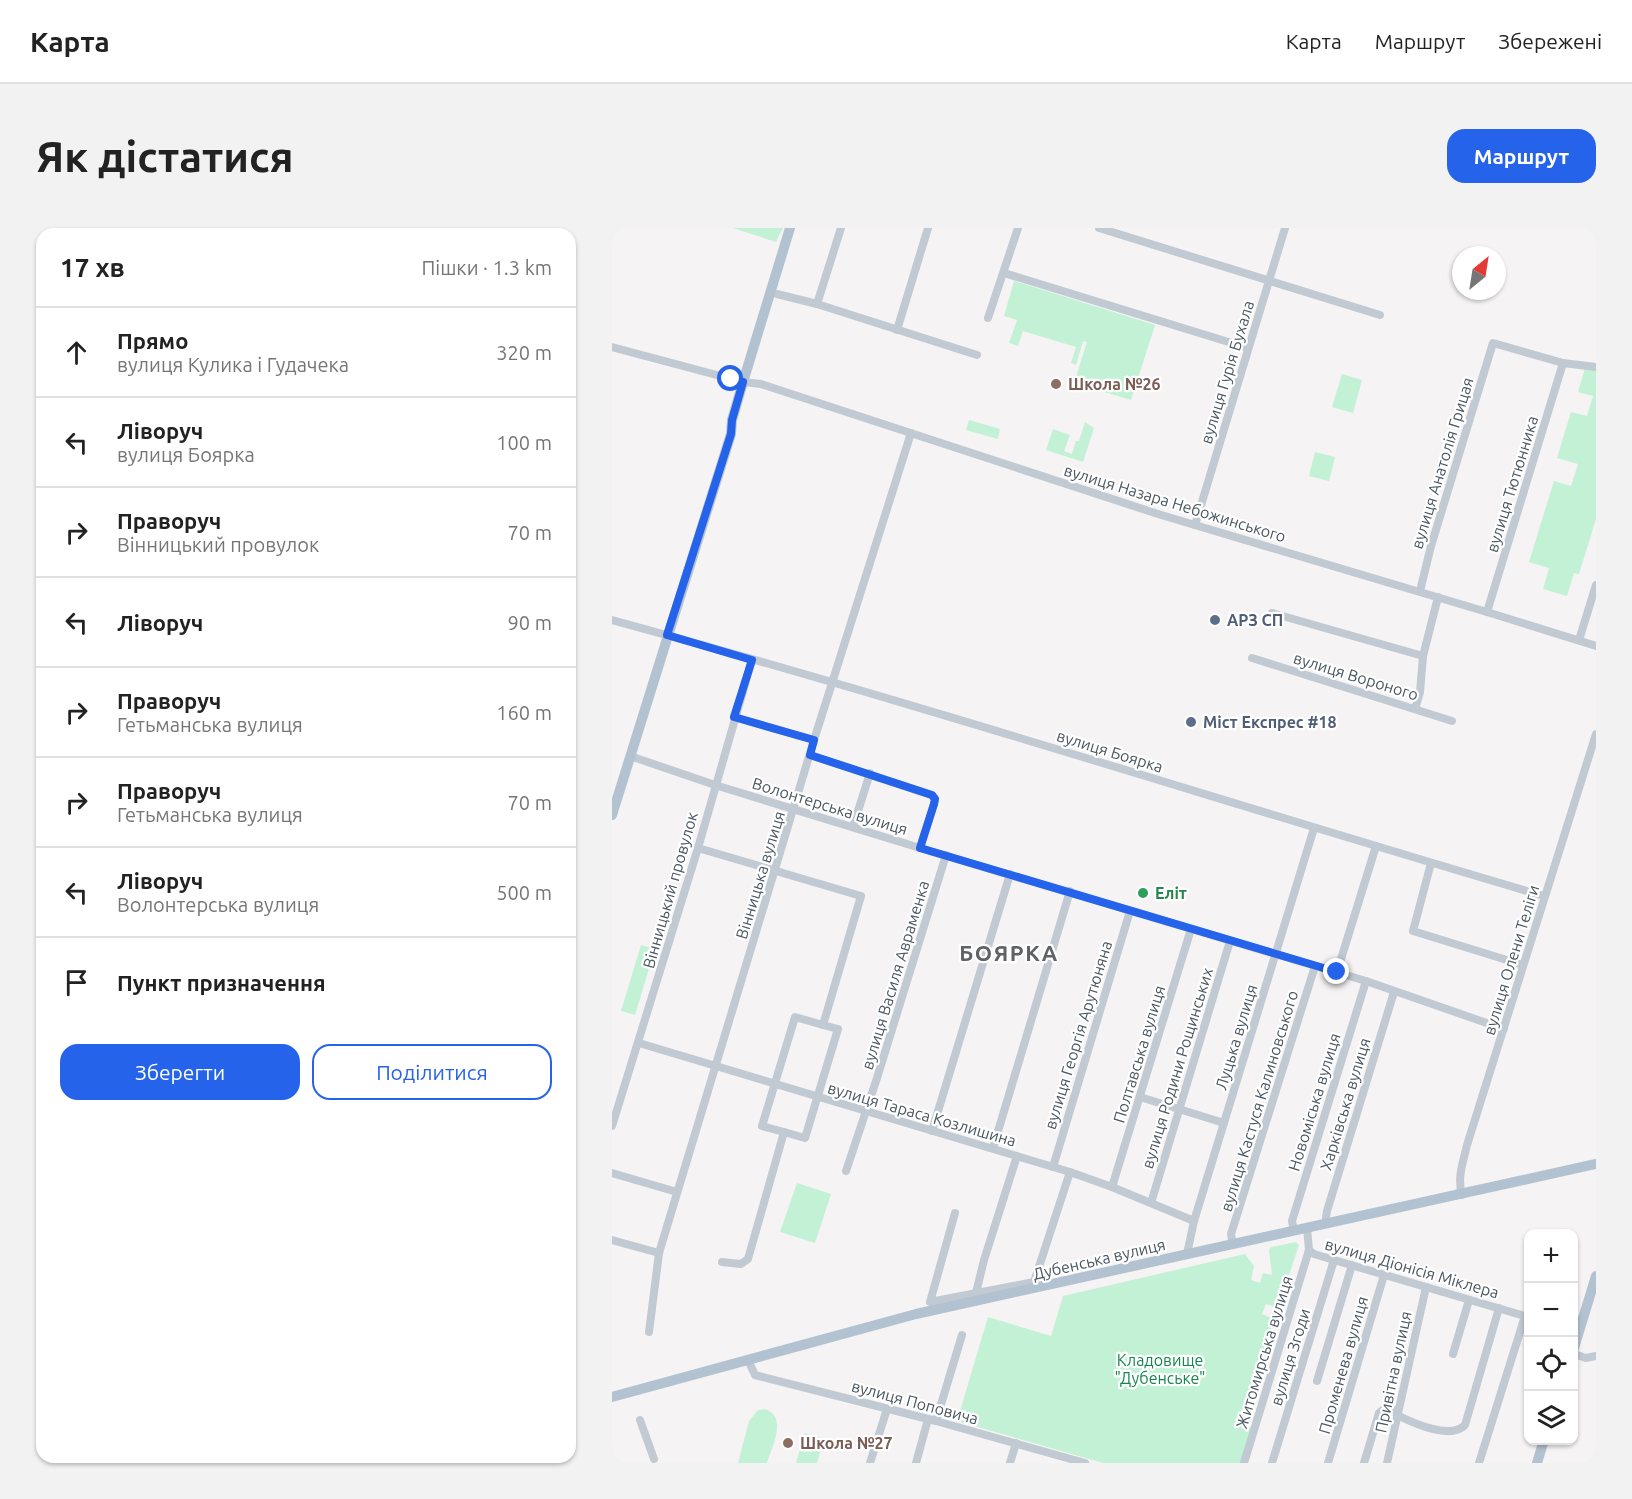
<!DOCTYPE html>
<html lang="uk">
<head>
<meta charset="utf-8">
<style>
  :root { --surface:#fff; --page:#f2f2f2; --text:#222; --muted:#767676; --line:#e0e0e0; --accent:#2563eb }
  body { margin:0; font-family:Ubuntu,sans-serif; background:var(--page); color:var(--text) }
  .controls { position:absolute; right:18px; bottom:18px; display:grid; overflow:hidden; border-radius:12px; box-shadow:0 2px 4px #0004 }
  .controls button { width:54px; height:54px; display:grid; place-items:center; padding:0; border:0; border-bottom:2px solid var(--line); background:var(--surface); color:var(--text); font:30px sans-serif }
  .compass { position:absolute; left:840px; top:18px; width:54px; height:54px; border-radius:50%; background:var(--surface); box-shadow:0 2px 4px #0004; rotate:30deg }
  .stop { position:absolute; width:18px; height:18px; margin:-14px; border:4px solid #2563eb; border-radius:50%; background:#fff }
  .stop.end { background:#2563eb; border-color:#fff; box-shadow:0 2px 6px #0008 }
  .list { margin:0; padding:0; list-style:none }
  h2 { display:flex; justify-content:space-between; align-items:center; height:78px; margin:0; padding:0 24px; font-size:26px }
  h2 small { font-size:20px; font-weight:400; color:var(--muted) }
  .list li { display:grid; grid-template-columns:39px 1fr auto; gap:18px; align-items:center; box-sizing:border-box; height:90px; padding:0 24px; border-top:2px solid var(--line) }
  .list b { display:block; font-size:22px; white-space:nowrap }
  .list p { margin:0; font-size:20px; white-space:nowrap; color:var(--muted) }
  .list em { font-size:20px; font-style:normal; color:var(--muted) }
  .actions { display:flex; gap:12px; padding:18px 24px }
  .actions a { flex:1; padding:14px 0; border:2px solid var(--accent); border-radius:18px; text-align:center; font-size:21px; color:var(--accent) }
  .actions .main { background:var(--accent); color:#fff }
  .icon { flex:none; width:33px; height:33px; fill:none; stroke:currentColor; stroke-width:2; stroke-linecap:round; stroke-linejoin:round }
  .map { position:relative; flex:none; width:984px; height:1235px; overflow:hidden; border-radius:18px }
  header { display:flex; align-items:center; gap:36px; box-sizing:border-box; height:84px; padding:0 30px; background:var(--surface); border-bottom:2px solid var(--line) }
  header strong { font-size:28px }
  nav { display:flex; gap:33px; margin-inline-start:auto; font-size:21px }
  .intro { display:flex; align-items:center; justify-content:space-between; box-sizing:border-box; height:144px; padding:0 36px }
  h1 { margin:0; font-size:42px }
  .button { padding:15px 27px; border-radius:18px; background:var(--accent); color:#fff; font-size:21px; font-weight:700 }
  main { display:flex; gap:36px; padding:0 36px }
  aside { flex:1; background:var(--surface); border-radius:18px; box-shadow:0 2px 4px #0004 }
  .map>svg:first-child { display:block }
  .green { fill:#c3f1d5 }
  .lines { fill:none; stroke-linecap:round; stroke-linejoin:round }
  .minor { stroke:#c1cad2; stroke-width:8 }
  .major { stroke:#b3c2d1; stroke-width:10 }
  .route { stroke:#2563eb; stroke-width:8 }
  .education-dot { fill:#8d6e63; stroke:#fff; stroke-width:2 }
  .service-dot { fill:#5c6f8a; stroke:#fff; stroke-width:2 }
  .leisure-dot { fill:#2e9e5b; stroke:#fff; stroke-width:2 }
  .labels { text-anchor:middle; stroke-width:4.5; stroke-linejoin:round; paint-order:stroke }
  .street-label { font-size:16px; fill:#4a5661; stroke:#fff }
  .education-label { font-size:16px; font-weight:bold; fill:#785e54; stroke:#fff; text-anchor:start }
  .service-label { font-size:16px; font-weight:bold; fill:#4e5e75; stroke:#fff; text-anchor:start }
  .leisure-label { font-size:16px; font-weight:bold; fill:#27864d; stroke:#fff; text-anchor:start }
  .park-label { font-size:16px; fill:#17864f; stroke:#fff }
  .district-label { font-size:22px; font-weight:bold; letter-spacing:1.5px; fill:#5f6368; stroke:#fff }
</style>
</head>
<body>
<header>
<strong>Карта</strong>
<nav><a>Карта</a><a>Маршрут</a><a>Збережені</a></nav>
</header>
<div class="intro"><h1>Як дістатися</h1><a class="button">Маршрут</a></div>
<main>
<aside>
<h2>17 хв<small>Пішки · 1.3 km</small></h2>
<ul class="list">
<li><svg class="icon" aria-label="ahead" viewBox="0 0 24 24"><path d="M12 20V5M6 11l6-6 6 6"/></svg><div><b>Прямо</b><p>вулиця Кулика і Гудачека</p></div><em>320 m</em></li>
<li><svg class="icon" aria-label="left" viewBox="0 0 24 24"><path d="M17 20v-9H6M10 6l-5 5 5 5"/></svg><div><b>Ліворуч</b><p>вулиця Боярка</p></div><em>100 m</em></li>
<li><svg class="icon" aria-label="right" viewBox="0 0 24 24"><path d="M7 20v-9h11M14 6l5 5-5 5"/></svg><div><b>Праворуч</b><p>Вінницький провулок</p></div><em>70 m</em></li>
<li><svg class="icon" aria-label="left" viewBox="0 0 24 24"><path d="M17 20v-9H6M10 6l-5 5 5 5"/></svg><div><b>Ліворуч</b></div><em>90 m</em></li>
<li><svg class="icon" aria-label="right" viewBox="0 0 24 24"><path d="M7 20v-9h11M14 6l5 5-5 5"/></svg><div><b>Праворуч</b><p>Гетьманська вулиця</p></div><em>160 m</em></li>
<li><svg class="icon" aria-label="right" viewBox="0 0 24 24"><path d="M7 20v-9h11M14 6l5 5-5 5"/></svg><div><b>Праворуч</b><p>Гетьманська вулиця</p></div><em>70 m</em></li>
<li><svg class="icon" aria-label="left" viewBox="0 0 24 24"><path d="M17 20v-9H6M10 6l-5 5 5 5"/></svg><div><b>Ліворуч</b><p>Волонтерська вулиця</p></div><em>500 m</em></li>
<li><svg class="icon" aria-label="arrive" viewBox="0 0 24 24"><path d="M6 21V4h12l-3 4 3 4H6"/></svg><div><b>Пункт призначення</b></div></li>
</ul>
<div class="actions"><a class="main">Зберегти</a><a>Поділитися</a></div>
</aside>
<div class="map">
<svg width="984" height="1235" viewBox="0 0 984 1235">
  <rect width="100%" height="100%" fill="#f5f3f3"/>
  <g class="green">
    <path d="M121,0H171L164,14Z"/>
    <path d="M402,53L543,97L519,172L462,155L475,114L471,113L464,137L459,135L464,119L411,103L406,118L397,115L405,92L392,88Z"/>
    <path d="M973,140L984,141V291L967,346L962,345L955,368L931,361L937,340L917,334L942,253L959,258L966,236L945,230L959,184L975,188L981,168L966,164Z"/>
    <path d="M730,146L750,152L741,185L720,179Z"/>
    <path d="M357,192L388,201L386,211L354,202Z"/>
    <path d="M473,194L482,200L471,234L434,222L441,201L458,207L452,223L460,226L464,213H467Z"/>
    <path d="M703,224L723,229L717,253L697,248Z"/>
    <path d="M29,717L43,721L23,787L9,783Z"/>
    <path d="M185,955L219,966L203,1015L168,1004Z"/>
    <path d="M684,1014L687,1017L666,1080L654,1076L650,1086L662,1091L630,1196L642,1201L631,1235H491L345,1193L376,1089L439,1108L451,1068L633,1026L642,1038L639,1052L648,1055L651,1045L660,1047L657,1022L659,1019Z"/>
    <path d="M153,1181C176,1189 160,1218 155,1235H126L137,1193L146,1182Z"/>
    <path d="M193,1205L212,1211L205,1235H184Z"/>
  </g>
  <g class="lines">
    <g class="minor">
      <path d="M487,0L768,87"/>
      <path d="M392,45L636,120"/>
      <path d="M165,66L205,76L365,127"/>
      <path d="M205,76L229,0"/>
      <path d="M376,90L406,0"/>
      <path d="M285,102L316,0"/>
      <path d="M0,119L131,154L149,156L546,286L875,384L984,418"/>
      <path d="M583,297L673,0"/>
      <path d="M808,363L819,318L881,115L951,135L984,139"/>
      <path d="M875,384L951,135"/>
      <path d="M660,385L811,428"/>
      <path d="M0,392C313,477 621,577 932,668"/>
      <path d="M967,412L984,357"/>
      <path d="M640,430L840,493"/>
      <path d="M803,481L808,464L811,428L826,369"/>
      <path d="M122,489L202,512"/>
      <path d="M198,527L319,567L323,571L322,576L308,620"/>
      <path d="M18,528L103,557L308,620L754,753L892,801"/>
      <path d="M241,599L258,545"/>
      <path d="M86,620L249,668L211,797L226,801L193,910L172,904L136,1031L129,1036L110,1034"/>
      <path d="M819,635L801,703L911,737"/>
      <path d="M725,744L764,618"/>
      <path d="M27,815L458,944L500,959L582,993"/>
      <path d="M528,869L612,895"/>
      <path d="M0,898L86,620L140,432"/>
      <path d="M320,903L398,646"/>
      <path d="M172,904L150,898L183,789L211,797"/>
      <path d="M381,920L458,663"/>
      <path d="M441,939L518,683"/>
      <path d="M234,943L265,850L334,627"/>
      <path d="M0,945L65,964"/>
      <path d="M500,959L579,701"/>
      <path d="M850,967C845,949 851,935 855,917L984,506"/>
      <path d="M539,975L618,713"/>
      <path d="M343,985L318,1074L422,1054L458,944"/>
      <path d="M713,996L715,983L782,764"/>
      <path d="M682,1003L680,993L754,753"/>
      <path d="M0,1012L47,1025"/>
      <path d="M621,1017L619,1006L703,738"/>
      <path d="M697,1022L702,1026L722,1032L916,1089"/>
      <path d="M575,1026L582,993L702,600"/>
      <path d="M363,1069L372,1032L405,928"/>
      <path d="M37,1104L47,1025L202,512L299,205"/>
      <path d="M841,1126L857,1072"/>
      <path d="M962,1126L974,1130L984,1128"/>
      <path d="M136,1132L143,1147L324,1193L473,1235"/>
      <path d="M705,1153L740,1037"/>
      <path d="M785,1187C801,1195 839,1212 853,1197L887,1080"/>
      <path d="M28,1192L42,1231"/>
      <path d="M324,1193L350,1107"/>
      <path d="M258,1235L275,1181"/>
      <path d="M304,1235L316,1191"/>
      <path d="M398,1235L404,1215"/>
      <path d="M632,1235L697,1022L695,1000"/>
      <path d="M660,1235L722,1032"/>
      <path d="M716,1235L772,1047"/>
      <path d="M752,1235L767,1185L773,1180L786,1183"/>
      <path d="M775,1235L814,1059"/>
      <path d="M867,1235L913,1088"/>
    </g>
    <g class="major">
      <path d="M0,587L119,206L120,192L131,154L178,0"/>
      <path d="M962,1120L984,1048"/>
      <path d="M0,1169L304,1086L984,936"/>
      <path d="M925,1235L932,1212"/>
    </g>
  </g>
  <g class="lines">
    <path class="route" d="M119,151L131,154L120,192L119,206L55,407L140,432L122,489L202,512L198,527L320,567L323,571L322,576L308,620L725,744"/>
  </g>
  <g class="education-dot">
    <circle cx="444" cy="156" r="6"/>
    <circle cx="176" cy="1215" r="6"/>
  </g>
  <g class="service-dot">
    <circle cx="603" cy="392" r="6"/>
    <circle cx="579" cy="494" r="6"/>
  </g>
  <circle class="leisure-dot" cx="531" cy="665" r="6"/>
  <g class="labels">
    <g class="street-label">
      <text transform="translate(615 144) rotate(-73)" y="6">вулиця Гурія Бухала</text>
      <text transform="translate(830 235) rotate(-73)" y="6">вулиця Анатолія Грицая</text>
      <text transform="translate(900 256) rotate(-73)" y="6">вулиця Тютюнника</text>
      <text transform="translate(563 275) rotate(17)" y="6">вулиця Назара Небожинського</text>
      <text transform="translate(744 448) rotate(17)" y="6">вулиця Вороного</text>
      <text transform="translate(498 523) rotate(17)" y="6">вулиця Боярка</text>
      <text transform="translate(218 578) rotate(17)" y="6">Волонтерська вулиця</text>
      <text transform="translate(148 647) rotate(-73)" y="6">Вінницька вулиця</text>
      <text transform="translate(58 662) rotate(-74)" y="6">Вінницький провулок</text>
      <text transform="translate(899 732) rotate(-73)" y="6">вулиця Олени Теліги</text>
      <text transform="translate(283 747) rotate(-73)" y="6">вулиця Василя Авраменка</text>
      <text transform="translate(466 807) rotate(-73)" y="6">вулиця Георгія Арутюняна</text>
      <text transform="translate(624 809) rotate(-73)" y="6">Луцька вулиця</text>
      <text transform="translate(527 826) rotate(-73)" y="6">Полтавська вулиця</text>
      <text transform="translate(565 840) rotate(-73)" y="6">вулиця Родини Рощинських</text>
      <text transform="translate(647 873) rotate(-73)" y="6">вулиця Кастуся Калиновського</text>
      <text transform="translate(702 874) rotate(-73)" y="6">Новоміська вулиця</text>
      <text transform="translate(733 876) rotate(-73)" y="6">Харківська вулиця</text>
      <text transform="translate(310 886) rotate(16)" y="6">вулиця Тараса Козлишина</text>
      <text transform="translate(487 1031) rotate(-13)" y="6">Дубенська вулиця</text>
      <text transform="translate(800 1040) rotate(16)" y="6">вулиця Діонісія Міклера</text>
      <text transform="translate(652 1124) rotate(-73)" y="6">Житомирська вулиця</text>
      <text transform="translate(678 1129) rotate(-73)" y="6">вулиця Згоди</text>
      <text transform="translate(731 1137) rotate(-74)" y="6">Променева вулиця</text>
      <text transform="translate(781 1144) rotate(-78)" y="6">Привітна вулиця</text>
      <text transform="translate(303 1174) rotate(15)" y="6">вулиця Поповича</text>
    </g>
    <g class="education-label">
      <text x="456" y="162">Школа №26</text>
      <text x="188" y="1221">Школа №27</text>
    </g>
    <g class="service-label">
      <text x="615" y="398">АРЗ СП</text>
      <text x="591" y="500">Міст Експрес #18</text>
    </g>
    <g class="leisure-label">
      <text x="543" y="671">Еліт</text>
    </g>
    <g class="park-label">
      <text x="548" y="1138">Кладовище<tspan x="548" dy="18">"Дубенське"</tspan></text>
    </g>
    <g class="district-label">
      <text x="397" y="733">БОЯРКА</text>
    </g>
  </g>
</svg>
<div class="controls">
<button>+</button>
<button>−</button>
<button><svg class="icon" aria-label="locate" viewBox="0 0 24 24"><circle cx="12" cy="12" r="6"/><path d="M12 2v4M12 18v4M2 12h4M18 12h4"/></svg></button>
<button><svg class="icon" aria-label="layers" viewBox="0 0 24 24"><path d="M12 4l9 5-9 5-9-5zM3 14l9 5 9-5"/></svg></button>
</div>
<svg class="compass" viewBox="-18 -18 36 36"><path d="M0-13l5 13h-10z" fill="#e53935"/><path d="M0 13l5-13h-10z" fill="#767676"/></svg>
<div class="stop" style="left:119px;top:151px"></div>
<div class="stop end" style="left:725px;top:744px"></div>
</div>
</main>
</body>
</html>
